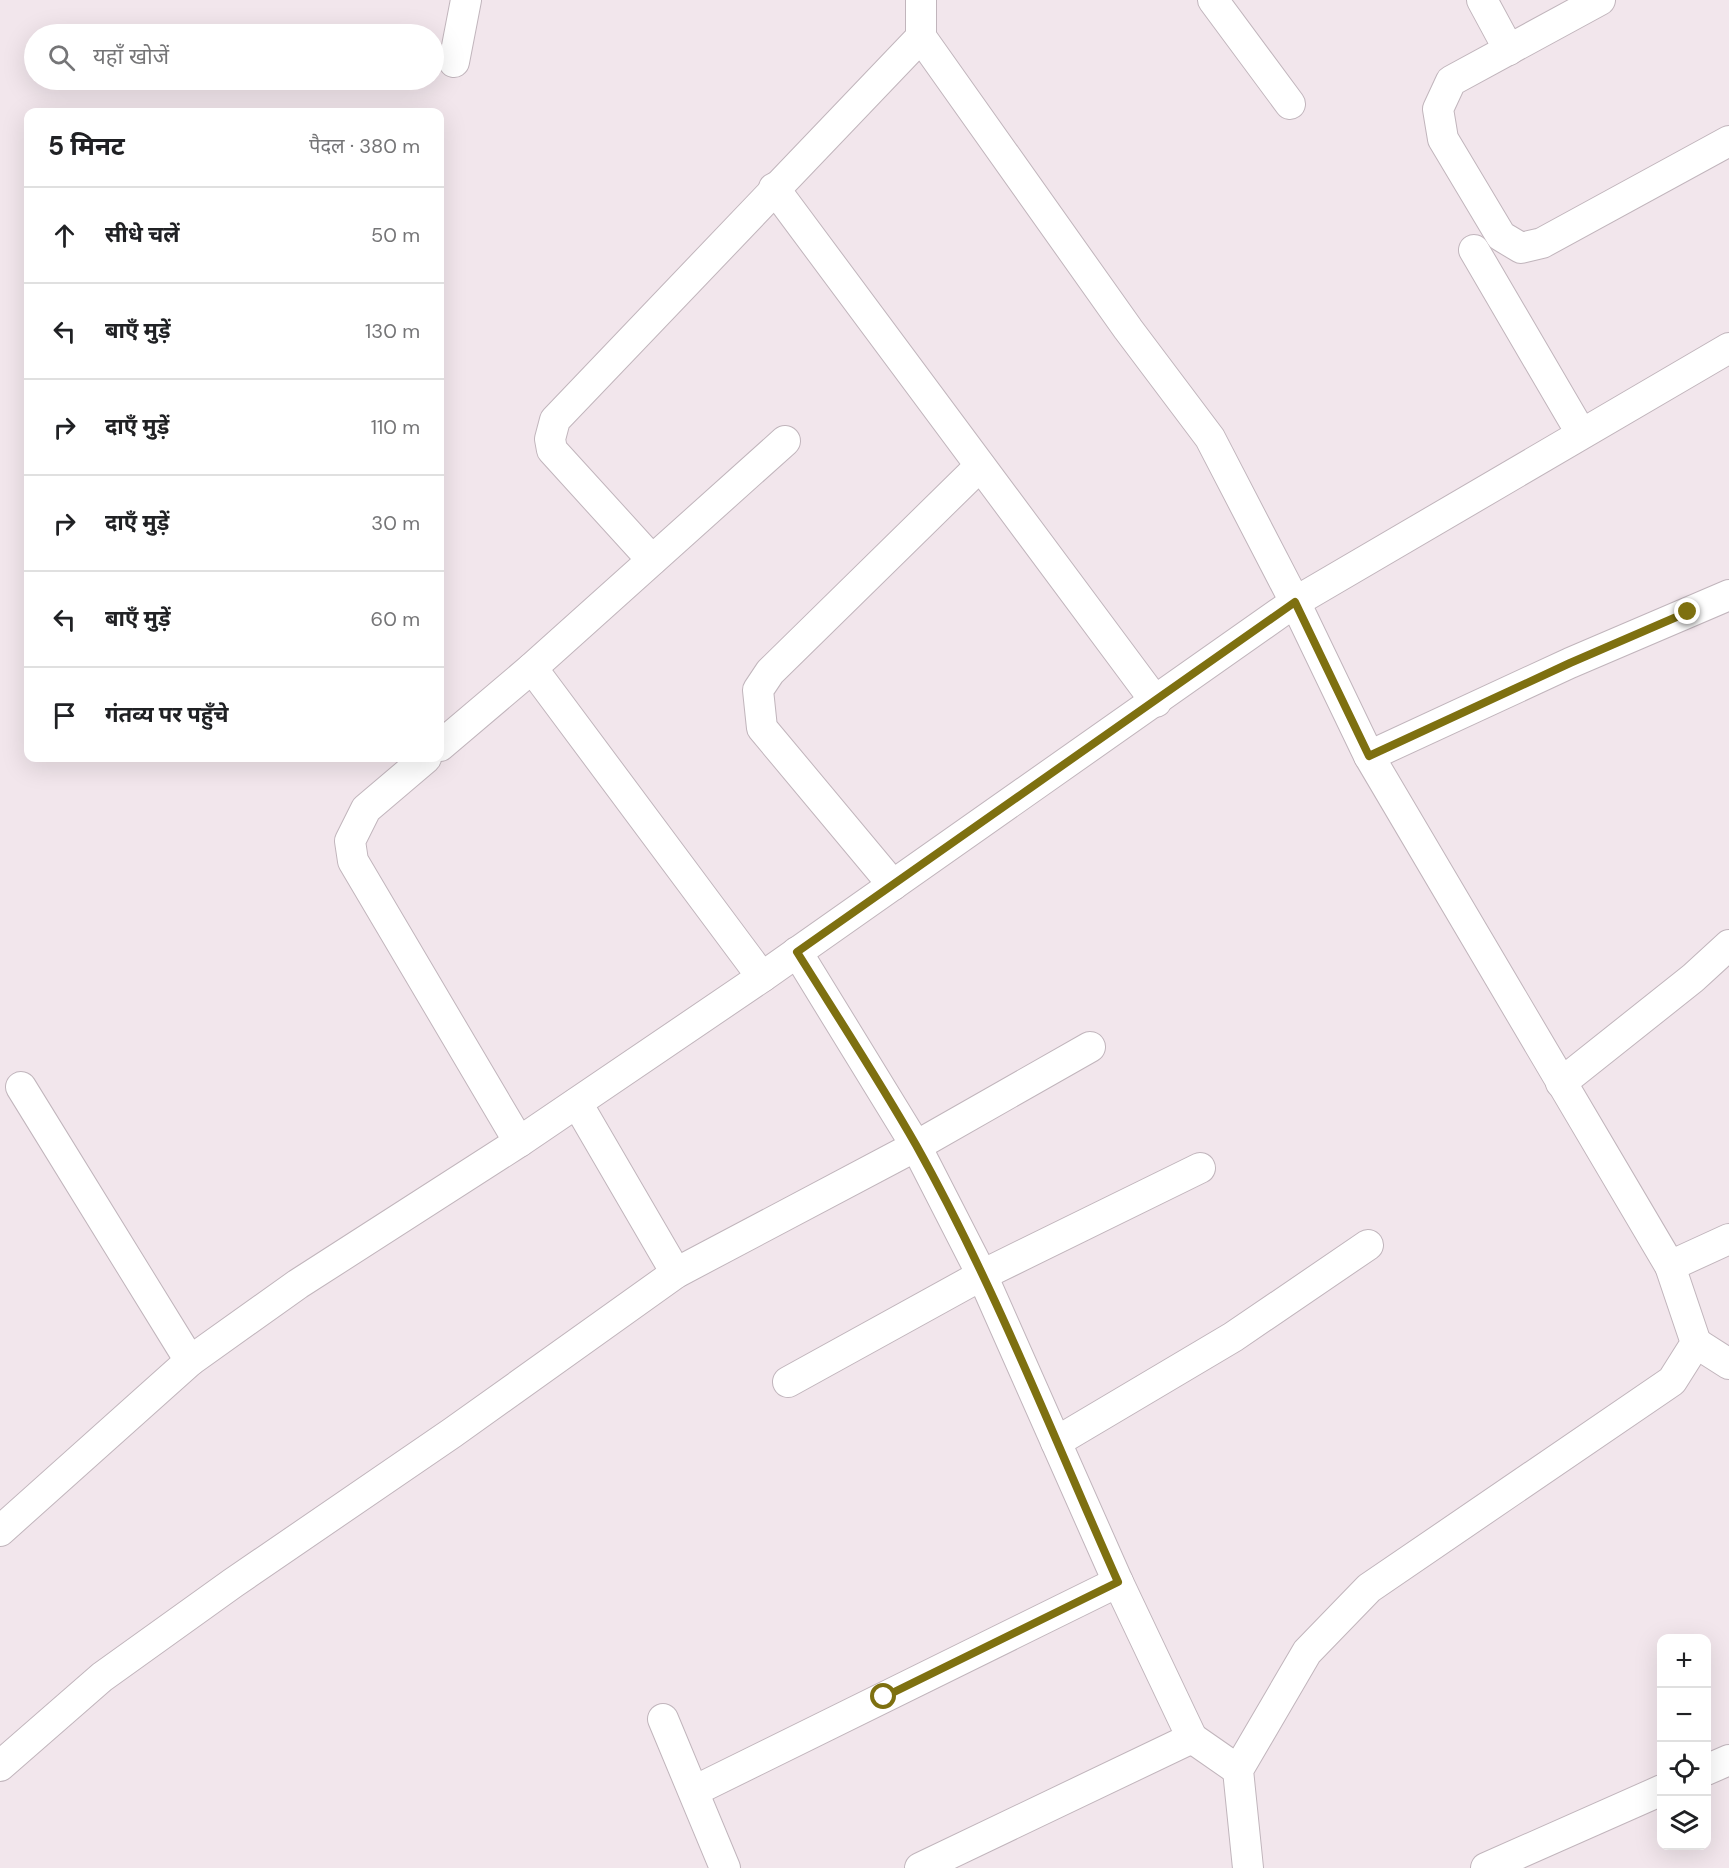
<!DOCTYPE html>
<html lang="hi">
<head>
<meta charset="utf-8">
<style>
  :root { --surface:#fff; --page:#f2f2f2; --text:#202124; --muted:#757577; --line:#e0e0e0 }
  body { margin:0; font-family:"DM Sans","Noto Sans Devanagari",sans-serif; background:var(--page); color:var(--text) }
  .controls { position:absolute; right:18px; bottom:18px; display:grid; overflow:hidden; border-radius:12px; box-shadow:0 6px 24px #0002 }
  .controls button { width:54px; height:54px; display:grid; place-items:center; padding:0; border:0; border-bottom:2px solid var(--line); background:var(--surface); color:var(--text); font:30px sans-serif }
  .stop { position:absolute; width:18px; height:18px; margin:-14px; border:4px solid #7e7010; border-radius:50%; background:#fff }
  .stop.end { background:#7e7010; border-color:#fff; box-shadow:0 2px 6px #0008 }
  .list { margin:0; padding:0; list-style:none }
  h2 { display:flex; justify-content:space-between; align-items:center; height:78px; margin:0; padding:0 24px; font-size:26px }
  h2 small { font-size:20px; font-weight:400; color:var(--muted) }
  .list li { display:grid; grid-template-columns:39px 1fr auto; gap:18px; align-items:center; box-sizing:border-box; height:96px; padding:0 24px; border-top:2px solid var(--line) }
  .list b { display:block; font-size:22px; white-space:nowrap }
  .list em { font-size:20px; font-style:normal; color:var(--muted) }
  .icon { flex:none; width:33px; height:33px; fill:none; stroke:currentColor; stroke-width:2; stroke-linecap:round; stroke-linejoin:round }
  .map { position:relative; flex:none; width:1729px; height:1868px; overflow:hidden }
  .search { position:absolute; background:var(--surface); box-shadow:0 6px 24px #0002; left:24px; top:24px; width:420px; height:66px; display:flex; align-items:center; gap:15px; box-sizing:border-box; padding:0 21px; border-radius:33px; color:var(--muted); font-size:22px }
  .panel { position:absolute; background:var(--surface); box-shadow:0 6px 24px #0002; left:24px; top:108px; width:420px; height:654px; border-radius:12px }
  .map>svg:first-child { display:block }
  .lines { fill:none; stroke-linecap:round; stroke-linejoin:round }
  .minor-casing { stroke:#c1b5bc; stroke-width:32 }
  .minor { stroke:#fff; stroke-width:30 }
  .route { stroke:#7e7010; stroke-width:8 }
</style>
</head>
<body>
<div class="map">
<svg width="1729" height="1868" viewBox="0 0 1729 1868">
  <rect width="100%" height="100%" fill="#f2e6ec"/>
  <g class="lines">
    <g class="minor-casing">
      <g id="minor">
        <path d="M921,0V37L1128,329L1210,438L1295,602L1369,756L1670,1266L1696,1343L1672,1381L1369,1588L1307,1652L1238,1770L1248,1868"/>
        <path d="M1213,0L1290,104"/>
        <path d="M1482,0L1509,50"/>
        <path d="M1600,0L1451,81L1438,109L1443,139L1501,236L1521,248L1542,243L1729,141"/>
        <path d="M454,62L466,0"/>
        <path d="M774,188L1156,702"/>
        <path d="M1474,250L1581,433"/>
        <path d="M652,560L552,450L550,439L555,420L921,37"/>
        <path d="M532,668L762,977"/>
        <path d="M440,746L532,668L785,441"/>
        <path d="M1369,756L1570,663L1729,595"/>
        <path d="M426,758L366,809L350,841L353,861L519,1142"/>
        <path d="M893,885L762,728L758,690L770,672L980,466"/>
        <path d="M797,952L916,1146L982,1275L1118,1582L1192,1738"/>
        <path d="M1561,1083L1693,978L1729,945"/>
        <path d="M21,1087L190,1361"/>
        <path d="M577,1103L676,1273"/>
        <path d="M1670,1266L1729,1239"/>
        <path d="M1696,1343L1729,1364"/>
        <path d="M788,1382L982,1275L1200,1168"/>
        <path d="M1056,1442L1233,1337L1368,1245"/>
        <path d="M0,1531L190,1361L298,1284L519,1142L762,977L1295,602L1729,348"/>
        <path d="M663,1719L725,1868"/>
        <path d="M0,1766L102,1677L233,1583L452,1433L676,1273L916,1146L1090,1047"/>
        <path d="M1706,1770L1729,1760"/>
        <path d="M694,1791L1118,1582"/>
        <path d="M920,1868L1192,1738L1238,1770"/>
        <path d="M1486,1868L1662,1790"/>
      </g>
    </g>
    <use href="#minor" class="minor"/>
  </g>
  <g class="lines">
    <path class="route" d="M884,1697L1118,1582C1053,1436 994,1284 916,1145C879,1080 837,1016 797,952L1295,602L1369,756L1570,663L1688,612"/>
  </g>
</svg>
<div class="controls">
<button>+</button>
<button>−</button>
<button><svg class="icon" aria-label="locate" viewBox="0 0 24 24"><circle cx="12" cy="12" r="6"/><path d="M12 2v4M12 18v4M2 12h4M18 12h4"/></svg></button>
<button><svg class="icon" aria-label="layers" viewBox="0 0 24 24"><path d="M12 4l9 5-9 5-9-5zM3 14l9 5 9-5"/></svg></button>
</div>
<div class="stop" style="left:884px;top:1697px"></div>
<div class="stop end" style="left:1688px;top:612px"></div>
<div class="search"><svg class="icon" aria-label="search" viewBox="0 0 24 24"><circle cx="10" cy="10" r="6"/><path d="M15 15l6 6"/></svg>यहाँ खोजें</div>
<section class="panel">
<h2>5 मिनट<small>पैदल · 380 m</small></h2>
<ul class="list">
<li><svg class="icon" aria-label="ahead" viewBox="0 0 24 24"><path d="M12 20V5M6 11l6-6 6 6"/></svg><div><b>सीधे चलें</b></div><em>50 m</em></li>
<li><svg class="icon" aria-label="left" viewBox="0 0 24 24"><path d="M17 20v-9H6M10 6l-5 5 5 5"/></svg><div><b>बाएँ मुड़ें</b></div><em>130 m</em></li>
<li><svg class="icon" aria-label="right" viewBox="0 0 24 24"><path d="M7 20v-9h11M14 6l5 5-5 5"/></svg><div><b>दाएँ मुड़ें</b></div><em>110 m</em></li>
<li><svg class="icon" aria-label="right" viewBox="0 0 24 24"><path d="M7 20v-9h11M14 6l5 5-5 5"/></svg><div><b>दाएँ मुड़ें</b></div><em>30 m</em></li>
<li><svg class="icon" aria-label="left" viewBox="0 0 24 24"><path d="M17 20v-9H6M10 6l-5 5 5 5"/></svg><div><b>बाएँ मुड़ें</b></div><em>60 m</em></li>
<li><svg class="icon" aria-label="arrive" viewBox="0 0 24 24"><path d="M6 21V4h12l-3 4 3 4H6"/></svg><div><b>गंतव्य पर पहुँचे</b></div></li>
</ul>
</section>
</div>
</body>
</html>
